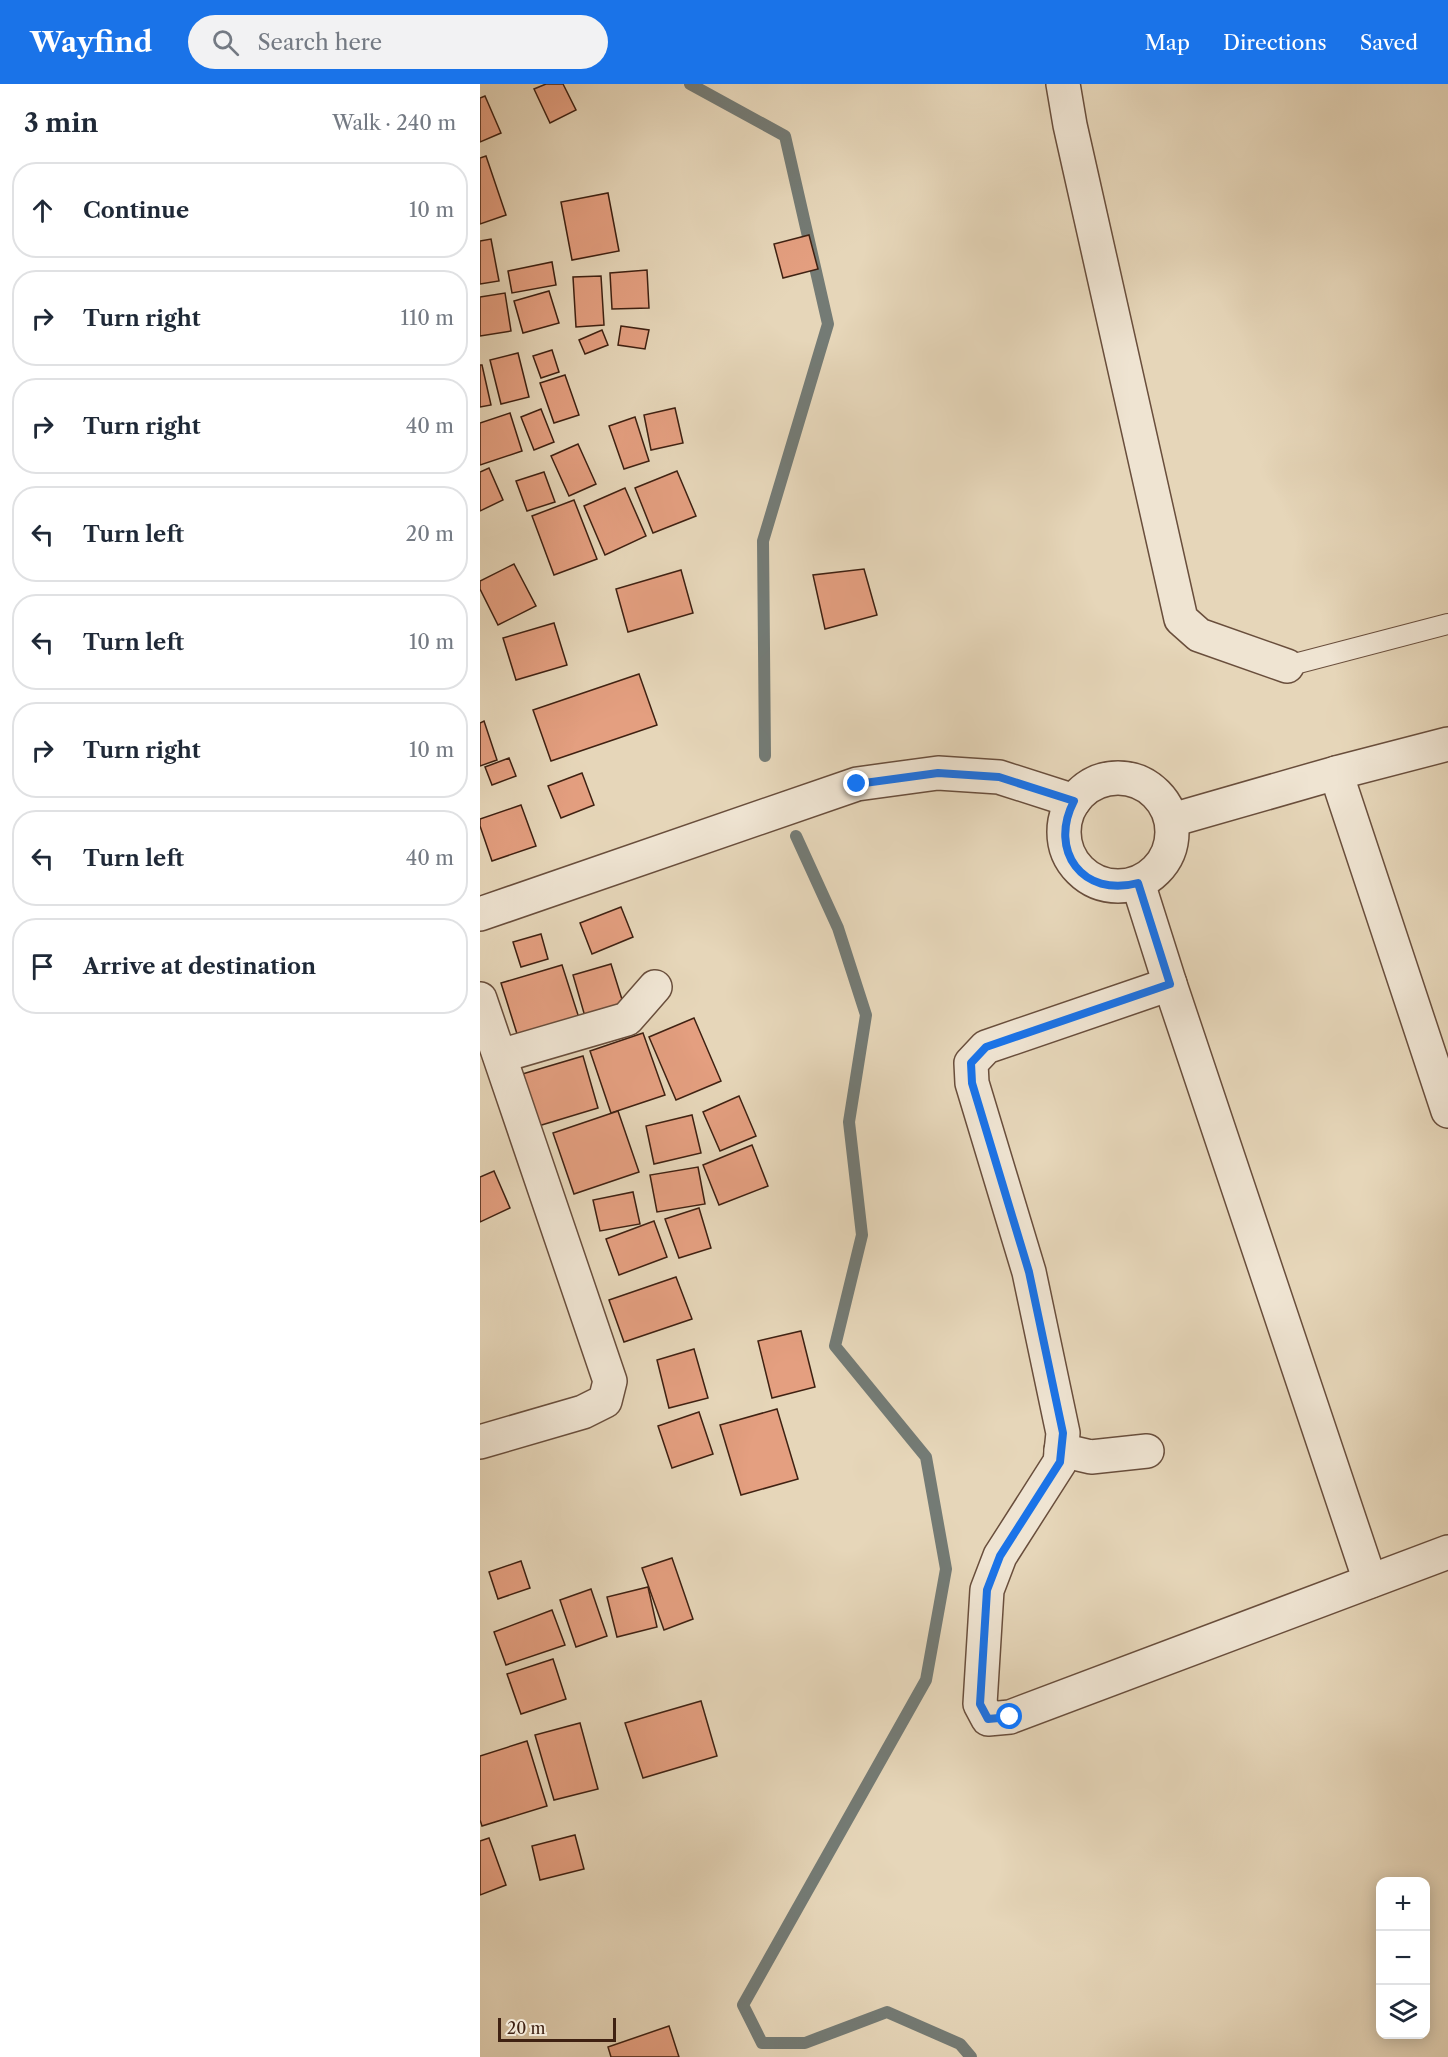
<!DOCTYPE html>
<html lang="en">
<head>
<meta charset="utf-8">
<style>
  :root { --surface:#fff; --page:#f2f2f3; --text:#1f2937; --muted:#747a83; --line:#e0e1e3; --accent:#1a73e8 }
  body { margin:0; font-family:"Libre Caslon Text",serif; background:var(--page); color:var(--text) }
  .controls { position:absolute; right:18px; bottom:18px; display:grid; overflow:hidden; border-radius:12px; box-shadow:0 3px 15px #0003 }
  .controls button { width:54px; height:54px; display:grid; place-items:center; padding:0; border:0; border-bottom:2px solid var(--line); background:var(--surface); color:var(--text); font:30px sans-serif }
  .scale { position:absolute; left:18px; bottom:15px; width:118px; box-sizing:border-box; padding-left:6px; border:3px solid #3f2112; border-top:0; font-size:16px; line-height:21px; white-space:nowrap; color:#3f2112; -webkit-text-stroke:4px #efe4d2; paint-order:stroke }
  .stop { position:absolute; width:18px; height:18px; margin:-14px; border:4px solid #1a73e8; border-radius:50%; background:#fff }
  .stop.end { background:#1a73e8; border-color:#fff; box-shadow:0 2px 6px #0008 }
  .list { margin:0; padding:0; list-style:none }
  h2 { display:flex; justify-content:space-between; align-items:center; height:78px; margin:0; padding:0 24px; font-size:26px }
  h2 small { font-size:20px; font-weight:400; color:var(--muted) }
  .list li { display:grid; grid-template-columns:39px 1fr auto; gap:18px; align-items:center; box-sizing:border-box; height:96px; margin:0 12px 12px; padding:0 12px; border:2px solid var(--line); border-radius:24px }
  .list b { display:block; font-size:22px; white-space:nowrap }
  .list em { font-size:20px; font-style:normal; color:var(--muted) }
  .icon { flex:none; width:33px; height:33px; fill:none; stroke:currentColor; stroke-width:2; stroke-linecap:round; stroke-linejoin:round }
  .map { position:relative; flex:none; width:968px; height:1973px; overflow:hidden }
  header { display:flex; align-items:center; gap:36px; box-sizing:border-box; height:84px; padding:0 30px; background:var(--accent); color:#fff }
  header strong { font-size:28px }
  nav { display:flex; gap:33px; margin-inline-start:auto; font-size:21px }
  .search { width:420px; height:54px; background:var(--page); display:flex; align-items:center; gap:15px; box-sizing:border-box; padding:0 21px; border-radius:33px; color:var(--muted); font-size:22px }
  main { display:flex }
  aside { flex:1; background:var(--surface) }
  .map>svg:first-child { display:block }
  .lines { fill:none; stroke-linecap:round; stroke-linejoin:round }
  .stream { stroke:#747b75; stroke-width:12 }
  .building { fill:#e49f80; stroke:#3f2112; stroke-width:1.5 }
  .lane-casing { stroke:#694e3c; stroke-width:22 }
  .street-casing { stroke:#694e3c; stroke-width:36 }
  .lane { stroke:#efe4d2; stroke-width:20 }
  .street { stroke:#efe4d2; stroke-width:33 }
  .route { stroke:#1a73e8; stroke-width:8 }
</style>
</head>
<body>
<header>
<strong>Wayfind</strong>
<div class="search"><svg class="icon" aria-label="search" viewBox="0 0 24 24"><circle cx="10" cy="10" r="6"/><path d="M15 15l6 6"/></svg>Search here</div>
<nav><a>Map</a><a>Directions</a><a>Saved</a></nav>
</header>
<main>
<aside>
<h2>3 min<small>Walk · 240 m</small></h2>
<ul class="list">
<li><svg class="icon" aria-label="ahead" viewBox="0 0 24 24"><path d="M12 20V5M6 11l6-6 6 6"/></svg><div><b>Continue</b></div><em>10 m</em></li>
<li><svg class="icon" aria-label="right" viewBox="0 0 24 24"><path d="M7 20v-9h11M14 6l5 5-5 5"/></svg><div><b>Turn right</b></div><em>110 m</em></li>
<li><svg class="icon" aria-label="right" viewBox="0 0 24 24"><path d="M7 20v-9h11M14 6l5 5-5 5"/></svg><div><b>Turn right</b></div><em>40 m</em></li>
<li><svg class="icon" aria-label="left" viewBox="0 0 24 24"><path d="M17 20v-9H6M10 6l-5 5 5 5"/></svg><div><b>Turn left</b></div><em>20 m</em></li>
<li><svg class="icon" aria-label="left" viewBox="0 0 24 24"><path d="M17 20v-9H6M10 6l-5 5 5 5"/></svg><div><b>Turn left</b></div><em>10 m</em></li>
<li><svg class="icon" aria-label="right" viewBox="0 0 24 24"><path d="M7 20v-9h11M14 6l5 5-5 5"/></svg><div><b>Turn right</b></div><em>10 m</em></li>
<li><svg class="icon" aria-label="left" viewBox="0 0 24 24"><path d="M17 20v-9H6M10 6l-5 5 5 5"/></svg><div><b>Turn left</b></div><em>40 m</em></li>
<li><svg class="icon" aria-label="arrive" viewBox="0 0 24 24"><path d="M6 21V4h12l-3 4 3 4H6"/></svg><div><b>Arrive at destination</b></div></li>
</ul>
</aside>
<div class="map">
<svg width="968" height="1973" viewBox="0 0 968 1973">
  <rect width="100%" height="100%" fill="#e6d6b9"/>
  <filter id="stains"><feTurbulence type="fractalNoise" baseFrequency=".00333" numOctaves="4"/><feColorMatrix values="0 0 0 0 .2 0 0 0 0 .09 0 0 0 0 .02 0 0 0 .5 -.17"/></filter>
  <radialGradient id="worn" r=".72"><stop offset=".6" stop-color="#630" stop-opacity="0"/><stop offset="1" stop-color="#630" stop-opacity=".3"/></radialGradient>
  <g class="lines">
    <g class="stream">
      <path d="M210,0L305,52L348,240L283,457L285,672"/>
      <path d="M316,752L358,844L386,931L369,1038L382,1151L355,1262L446,1373L466,1485L446,1596L263,1921L282,1959H325L407,1928L480,1960L491,1973"/>
    </g>
  </g>
  <g class="building">
    <path d="M66,0H83L96,26L70,39L54,5Z"/>
    <path d="M5,12L21,49L0,58V14Z"/>
    <path d="M6,72L26,131L0,140V74Z"/>
    <path d="M128,109L139,167L92,176L81,118Z"/>
    <path d="M329,151L338,185L303,194L294,160Z"/>
    <path d="M11,155L19,197L0,200V157Z"/>
    <path d="M72,178L76,201L32,209L28,187Z"/>
    <path d="M167,186L169,224L132,225L130,189Z"/>
    <path d="M121,192L124,241L96,243L93,193Z"/>
    <path d="M69,207L79,239L43,249L34,217Z"/>
    <path d="M25,209L31,247L0,252V213Z"/>
    <path d="M141,242L169,246L165,265L138,261Z"/>
    <path d="M122,246L128,261L105,270L99,256Z"/>
    <path d="M72,266L79,288L61,294L53,272Z"/>
    <path d="M38,269L49,313L21,320L10,276Z"/>
    <path d="M0,281H2L11,321L0,323Z"/>
    <path d="M85,291L99,331L74,339L60,299Z"/>
    <path d="M195,324L203,359L171,366L164,331Z"/>
    <path d="M61,325L74,358L54,366L41,333Z"/>
    <path d="M30,329L42,367L0,381V339Z"/>
    <path d="M155,333L169,377L144,385L129,342Z"/>
    <path d="M98,360L116,400L89,412L71,372Z"/>
    <path d="M9,384L23,416L0,427V388Z"/>
    <path d="M197,387L216,432L173,449L155,404Z"/>
    <path d="M64,388L75,418L47,427L36,397Z"/>
    <path d="M145,404L166,452L125,471L104,422Z"/>
    <path d="M94,416L117,475L74,491L52,432Z"/>
    <path d="M34,480L56,522L18,541L0,505V497Z"/>
    <path d="M384,485L397,531L345,545L333,491Z"/>
    <path d="M201,486L213,529L148,548L136,505Z"/>
    <path d="M74,539L87,581L36,596L23,554Z"/>
    <path d="M159,590L177,641L71,677L53,626Z"/>
    <path d="M4,637L17,676L0,682V639Z"/>
    <path d="M29,674L36,692L12,701L5,683Z"/>
    <path d="M102,689L114,721L81,734L68,702Z"/>
    <path d="M41,721L56,762L12,777L0,742V735Z"/>
    <path d="M141,823L153,853L112,870L100,839Z"/>
    <path d="M61,850L68,875L41,883L33,858Z"/>
    <path d="M131,880L145,925L106,936L93,891Z"/>
    <path d="M82,881L99,934L38,953L21,899Z"/>
    <path d="M214,934L241,997L196,1016L169,953Z"/>
    <path d="M163,949L185,1011L131,1029L110,967Z"/>
    <path d="M103,972L118,1024L55,1043L39,991Z"/>
    <path d="M259,1012L276,1052L240,1067L223,1028Z"/>
    <path d="M138,1027L159,1088L94,1110L73,1049Z"/>
    <path d="M212,1031L221,1069L174,1080L166,1042Z"/>
    <path d="M272,1061L288,1102L239,1121L223,1081Z"/>
    <path d="M218,1083L225,1120L177,1128L170,1091Z"/>
    <path d="M14,1087L30,1124L0,1138V1093Z"/>
    <path d="M153,1108L160,1140L120,1147L113,1116Z"/>
    <path d="M219,1124L231,1164L199,1174L185,1135Z"/>
    <path d="M174,1137L187,1173L139,1191L126,1155Z"/>
    <path d="M196,1193L212,1235L144,1258L129,1216Z"/>
    <path d="M321,1247L335,1303L292,1314L278,1257Z"/>
    <path d="M214,1265L228,1314L189,1324L177,1276Z"/>
    <path d="M297,1325L318,1395L261,1411L240,1341Z"/>
    <path d="M219,1328L233,1370L192,1384L178,1342Z"/>
    <path d="M192,1474L213,1535L184,1546L162,1484Z"/>
    <path d="M41,1477L50,1504L18,1515L9,1488Z"/>
    <path d="M168,1503L177,1543L137,1553L127,1513Z"/>
    <path d="M111,1505L127,1552L96,1563L80,1516Z"/>
    <path d="M72,1526L85,1561L26,1581L14,1548Z"/>
    <path d="M73,1575L86,1615L41,1630L27,1590Z"/>
    <path d="M221,1617L237,1672L163,1694L145,1639Z"/>
    <path d="M100,1639L118,1705L74,1716L55,1651Z"/>
    <path d="M47,1657L67,1722L2,1742L0,1736V1672Z"/>
    <path d="M95,1751L104,1785L60,1796L52,1762Z"/>
    <path d="M9,1754L26,1801L0,1811V1757Z"/>
    <path d="M189,1942L199,1973H131L128,1963Z"/>
  </g>
  <g class="lines">
    <g class="lane-casing">
      <path id="lane" d="M807,582L968,540"/>
    </g>
    <g class="street-casing">
      <g id="street">
        <path d="M583,0L590,41L701,535L719,551L807,582"/>
        <path d="M856,689L968,1027"/>
        <circle cx="638" cy="748" r="54"/>
        <path d="M692,736L856,689L968,660"/>
        <path d="M658,799L690,900L890,1497"/>
        <path d="M0,830L377,700L458,689L519,693L594,717"/>
        <path d="M690,900L506,963L491,979L492,999L549,1188L583,1349L580,1378L520,1472L507,1506L500,1620L508,1635L530,1633L968,1468"/>
        <path d="M0,915L130,1297L125,1317L103,1328L0,1358"/>
        <path d="M20,972L147,935L175,903"/>
        <path d="M581,1366L611,1373L667,1367"/>
      </g>
    </g>
    <use href="#lane" class="lane"/>
    <use href="#street" class="street"/>
  </g>
  <g class="lines">
    <path class="route" d="M377,700L458,689L519,693L594,717C568,767 603,814 658,799L690,900L506,963L491,979L492,999L549,1188L583,1349L580,1378L520,1472L507,1506L500,1620L508,1635L530,1633"/>
  </g>
  <rect width="100%" height="100%" filter="url(#stains)"/>
  <rect width="100%" height="100%" fill="url(#worn)"/>
</svg>
<div class="controls">
<button>+</button>
<button>−</button>
<button><svg class="icon" aria-label="layers" viewBox="0 0 24 24"><path d="M12 4l9 5-9 5-9-5zM3 14l9 5 9-5"/></svg></button>
</div>
<div class="scale">20 m</div>
<div class="stop" style="left:530px;top:1633px"></div>
<div class="stop end" style="left:377px;top:700px"></div>
</div>
</main>
</body>
</html>
